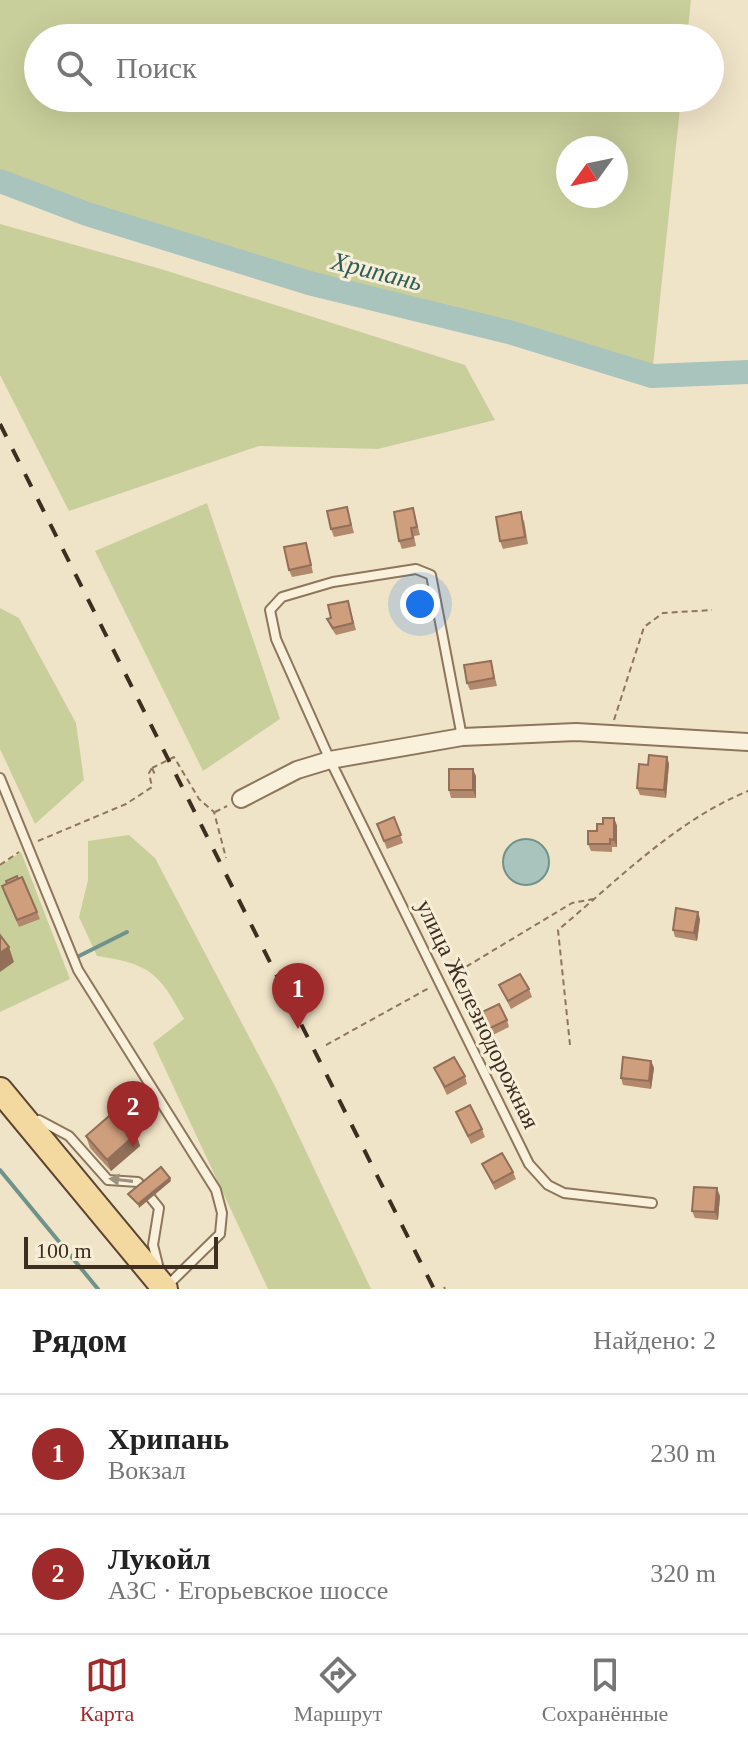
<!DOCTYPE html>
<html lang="ru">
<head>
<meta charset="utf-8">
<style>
  :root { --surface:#fff; --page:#f6f6f6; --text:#222; --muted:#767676; --line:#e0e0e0; --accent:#9e2a2b }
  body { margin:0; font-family:"Times New Roman",serif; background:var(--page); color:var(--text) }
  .compass { position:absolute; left:556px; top:136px; width:72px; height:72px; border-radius:50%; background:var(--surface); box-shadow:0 8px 32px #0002; rotate:237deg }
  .scale { position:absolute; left:24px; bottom:20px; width:194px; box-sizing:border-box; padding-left:8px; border:4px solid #3d2e20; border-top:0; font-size:22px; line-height:28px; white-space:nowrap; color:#3d2e20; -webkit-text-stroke:6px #f7eed8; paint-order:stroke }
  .you { position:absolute; left:420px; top:604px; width:28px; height:28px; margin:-20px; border:6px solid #fff; border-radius:50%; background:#1a73e8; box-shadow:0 0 0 12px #1a73e833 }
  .badge { display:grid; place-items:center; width:52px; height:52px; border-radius:50%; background:var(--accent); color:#fff; font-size:26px; font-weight:700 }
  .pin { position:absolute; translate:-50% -66px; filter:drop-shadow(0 2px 4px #0008) }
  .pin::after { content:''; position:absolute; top:42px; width:28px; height:24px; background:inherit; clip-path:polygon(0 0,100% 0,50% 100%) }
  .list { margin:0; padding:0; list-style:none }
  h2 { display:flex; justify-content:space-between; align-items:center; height:104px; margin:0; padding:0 32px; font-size:34px }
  h2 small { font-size:26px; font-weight:400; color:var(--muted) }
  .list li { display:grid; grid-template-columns:52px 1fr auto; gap:24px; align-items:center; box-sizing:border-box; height:120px; padding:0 32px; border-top:2px solid var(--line) }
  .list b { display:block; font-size:30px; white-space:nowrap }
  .list p { margin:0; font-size:26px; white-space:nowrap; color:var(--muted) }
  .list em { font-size:26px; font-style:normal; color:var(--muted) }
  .icon { flex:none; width:44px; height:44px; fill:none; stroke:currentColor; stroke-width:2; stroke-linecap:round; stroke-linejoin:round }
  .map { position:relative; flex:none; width:748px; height:1289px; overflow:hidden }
  .search { position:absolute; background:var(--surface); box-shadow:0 8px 32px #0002; left:24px; right:24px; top:24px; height:88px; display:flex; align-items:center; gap:20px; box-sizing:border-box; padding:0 28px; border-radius:44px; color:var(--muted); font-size:30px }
  .sheet { height:344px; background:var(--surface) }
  nav { display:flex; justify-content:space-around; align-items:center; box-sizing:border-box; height:112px; border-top:2px solid var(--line); background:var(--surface); font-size:22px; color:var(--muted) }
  nav a { display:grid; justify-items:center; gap:4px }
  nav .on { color:var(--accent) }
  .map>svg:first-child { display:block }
  .green { fill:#c9cf9b; fill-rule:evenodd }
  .water { fill:#a9c4bc; stroke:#6f938a; stroke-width:2 }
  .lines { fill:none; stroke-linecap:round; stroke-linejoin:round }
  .stream { stroke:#6f938a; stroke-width:4 }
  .river { stroke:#a9c4bc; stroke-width:24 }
  .lane-casing { stroke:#8d765c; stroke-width:12 }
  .street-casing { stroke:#8d765c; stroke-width:20 }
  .primary-casing { stroke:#5b4430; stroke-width:28 }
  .path { stroke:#8d765c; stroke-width:2; stroke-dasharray:6 4; stroke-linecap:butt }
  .lane { stroke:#faf1dc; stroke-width:8 }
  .street { stroke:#faf1dc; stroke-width:16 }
  .primary { stroke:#f3d9a0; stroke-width:24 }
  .rail { stroke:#3d2e20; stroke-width:4; stroke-dasharray:14 14; stroke-linecap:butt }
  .wall { fill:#b2896c }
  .shaded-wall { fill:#916f58 }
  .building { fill:#cf9f7d; stroke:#916f58; stroke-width:2 }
  .oneway { fill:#9c907e }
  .labels { text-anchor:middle; stroke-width:6; stroke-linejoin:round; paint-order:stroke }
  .street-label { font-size:24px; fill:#3d2e20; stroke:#f7eed8 }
  .water-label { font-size:26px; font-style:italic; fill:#2f5d5a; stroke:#f7eed8 }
</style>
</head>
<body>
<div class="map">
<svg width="748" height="1289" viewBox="0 0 748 1289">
  <rect width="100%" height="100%" fill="#f0e4c8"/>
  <g class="green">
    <path d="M0,0H691L687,38H38V98H681L652,376L509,332L309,283L87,214L0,181ZM568,148H616V196H568Z"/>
    <path d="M0,224L161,269L465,365L495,420L378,449L259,446L69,511L0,375Z"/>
    <path d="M207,503L280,719L203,771L95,551Z"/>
    <path d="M0,608L19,618L76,723L84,780L35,824L0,749Z"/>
    <path d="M129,835L155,858L277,1090L371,1289H268L153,1043L184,1019C159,972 149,964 97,956L79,917L88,880V841Z"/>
    <path d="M21,852L70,979L0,1012V866Z"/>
  </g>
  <circle class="water" cx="526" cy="862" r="23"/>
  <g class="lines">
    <g class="stream">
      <path d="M77,957L127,932"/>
      <path d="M0,1170L98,1289"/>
    </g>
    <path class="river" d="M0,181L87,214L309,283L509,332L652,376L748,372"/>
    <g class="lane-casing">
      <g id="lane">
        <path d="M462,737L431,575L416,569L333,582L282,597L270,610L276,639L330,760L529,1164L548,1185L564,1193L652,1203"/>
        <path d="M0,778L78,970L216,1190L222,1213L220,1234L166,1287"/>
        <path d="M39,1120L69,1136L108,1180L138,1182L159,1208L153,1245L159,1269"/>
      </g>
    </g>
    <g class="street-casing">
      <path id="street" d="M241,799L297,770L330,760L462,737L576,732L748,742"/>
    </g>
    <g class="primary-casing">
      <path id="primary" d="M0,1090L165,1289"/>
    </g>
    <g class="path">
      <path d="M614,720L644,627L663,613L712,610"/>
      <path d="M152,768L174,757L199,799L214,812L226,858"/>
      <path d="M152,768L156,777"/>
      <path d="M215,812L227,806"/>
      <path d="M38,841L126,804L152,787L149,773L152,768"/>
      <path d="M0,865L19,852"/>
      <path d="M449,977L572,903L593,899"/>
      <path d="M326,1045L429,988"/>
      <path d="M570,1045L558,930C618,880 675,821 748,791"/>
      <path d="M444,1287L445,1289"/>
    </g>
    <use href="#lane" class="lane"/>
    <use href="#street" class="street"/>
    <use href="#primary" class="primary"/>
    <path class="rail" d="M0,424L434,1289"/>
  </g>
  <g class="wall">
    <path d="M347,507L354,533L334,537L331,529Z"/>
    <path d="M413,508L420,535L414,536L416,546L402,549L399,541Z"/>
    <path d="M524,520L528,544L503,549L500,541Z"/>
    <path d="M308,550L313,573L292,577L289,570Z"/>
    <path d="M348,601L356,630L336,635L330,626L327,619L331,618Z"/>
    <path d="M491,661L497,686L470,690L467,683Z"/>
    <path d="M667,757L669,764L666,798L640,795L637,788L648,765Z"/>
    <path d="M476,776V798H451L449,790Z"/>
    <path d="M394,817L403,843L387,849L377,824Z"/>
    <path d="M614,818L617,826V847H612V852L591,851L588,844L597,831L603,824Z"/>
    <path d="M22,877L40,919L19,927L4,893L18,879Z"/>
    <path d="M700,919L697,941L675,937L673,930Z"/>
    <path d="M499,985L529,989L532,997L511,1009Z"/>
    <path d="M480,1013L507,1020L509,1027L491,1036Z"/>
    <path d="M651,1061L654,1068L651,1089L623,1085L621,1078Z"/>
    <path d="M434,1068L465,1076L467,1084L447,1095Z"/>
    <path d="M456,1112L482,1129L485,1137L471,1144Z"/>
    <path d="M136,1134L140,1146L111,1171L90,1148L86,1136Z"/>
    <path d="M482,1164L513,1172L516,1179L495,1190Z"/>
    <path d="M720,1196L718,1220L695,1218L692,1211Z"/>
  </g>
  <g class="shaded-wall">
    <path d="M667,757L669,764L666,798L664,790Z"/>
    <path d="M473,769L476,776V798L473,790Z"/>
    <path d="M614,818L617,826V847L614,840Z"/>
    <path d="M698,912L700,919L697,941L694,933Z"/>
    <path d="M9,947L14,962L0,972V953Z"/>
    <path d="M651,1061L654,1068L651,1089L649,1081Z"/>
    <path d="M136,1134L140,1146L111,1171L107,1160Z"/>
    <path d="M170,1178L171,1181L139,1208L138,1204Z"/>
    <path d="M717,1188L720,1196L718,1220L715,1212Z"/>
  </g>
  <g class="building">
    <path d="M347,507L351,525L331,529L327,511Z"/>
    <path d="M413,508L417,527L411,528L413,538L399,541L394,512Z"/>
    <path d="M521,512L525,537L500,541L496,517Z"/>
    <path d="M306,543L311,565L289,570L284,547Z"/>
    <path d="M348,601L353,623L333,628L327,619L331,618L328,605Z"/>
    <path d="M491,661L494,678L467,683L464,665Z"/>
    <path d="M649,755L667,757L664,790L637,788L639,764L648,765Z"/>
    <rect x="449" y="769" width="24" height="21"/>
    <path d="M394,817L401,835L384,841L377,824Z"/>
    <path d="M603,818H614V840L610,839V844H588V831H597V824H603Z"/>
    <path d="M17,876L18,879L7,884L6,881Z"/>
    <path d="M22,877L37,912L17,920L2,886Z"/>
    <path d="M676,908L698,912L694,933L673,930Z"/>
    <path d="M0,935L9,947L0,953Z"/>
    <path d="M520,974L529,989L508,1001L499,985Z"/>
    <path d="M499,1004L507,1020L488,1029L480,1013Z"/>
    <path d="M454,1057L465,1076L445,1087L434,1068Z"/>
    <path d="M623,1057L651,1061L649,1081L621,1078Z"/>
    <path d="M470,1105L482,1129L468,1136L456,1112Z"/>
    <path d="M115,1111L136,1134L107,1160L86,1136Z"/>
    <path d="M502,1153L513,1172L493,1183L482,1164Z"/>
    <path d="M161,1167L170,1178L138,1204L128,1194Z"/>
    <path d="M694,1187L717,1188L715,1212L692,1211Z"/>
  </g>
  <defs><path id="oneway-solid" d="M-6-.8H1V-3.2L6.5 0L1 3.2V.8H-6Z" transform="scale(2)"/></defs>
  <use class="oneway" href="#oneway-solid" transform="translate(121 1180) rotate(-173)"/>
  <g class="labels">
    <g class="street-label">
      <text transform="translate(478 1014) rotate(64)" y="8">улица Железнодорожная</text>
    </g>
    <g class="water-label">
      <text transform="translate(377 271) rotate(14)" y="9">Хрипань</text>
    </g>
  </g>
</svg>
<svg class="compass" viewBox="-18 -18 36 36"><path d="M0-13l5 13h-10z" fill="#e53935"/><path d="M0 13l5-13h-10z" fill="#767676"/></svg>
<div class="scale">100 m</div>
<div class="you"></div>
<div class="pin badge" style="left:298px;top:1029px">1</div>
<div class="pin badge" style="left:133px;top:1147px">2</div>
<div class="search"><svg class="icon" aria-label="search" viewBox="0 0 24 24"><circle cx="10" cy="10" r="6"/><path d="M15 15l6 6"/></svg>Поиск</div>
</div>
<section class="sheet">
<h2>Рядом<small>Найдено: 2</small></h2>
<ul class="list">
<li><span class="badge">1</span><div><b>Хрипань</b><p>Вокзал</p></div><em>230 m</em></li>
<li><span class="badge">2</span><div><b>Лукойл</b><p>АЗС · Егорьевское шоссе</p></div><em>320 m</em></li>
</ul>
</section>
<nav>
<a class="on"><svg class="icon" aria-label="map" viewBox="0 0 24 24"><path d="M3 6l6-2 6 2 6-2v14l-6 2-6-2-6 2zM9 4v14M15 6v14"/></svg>Карта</a>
<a><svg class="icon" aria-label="directions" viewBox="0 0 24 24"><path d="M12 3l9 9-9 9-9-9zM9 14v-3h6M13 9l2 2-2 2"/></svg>Маршрут</a>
<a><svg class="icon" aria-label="saved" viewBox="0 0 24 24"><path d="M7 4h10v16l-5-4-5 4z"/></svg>Сохранённые</a>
</nav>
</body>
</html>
